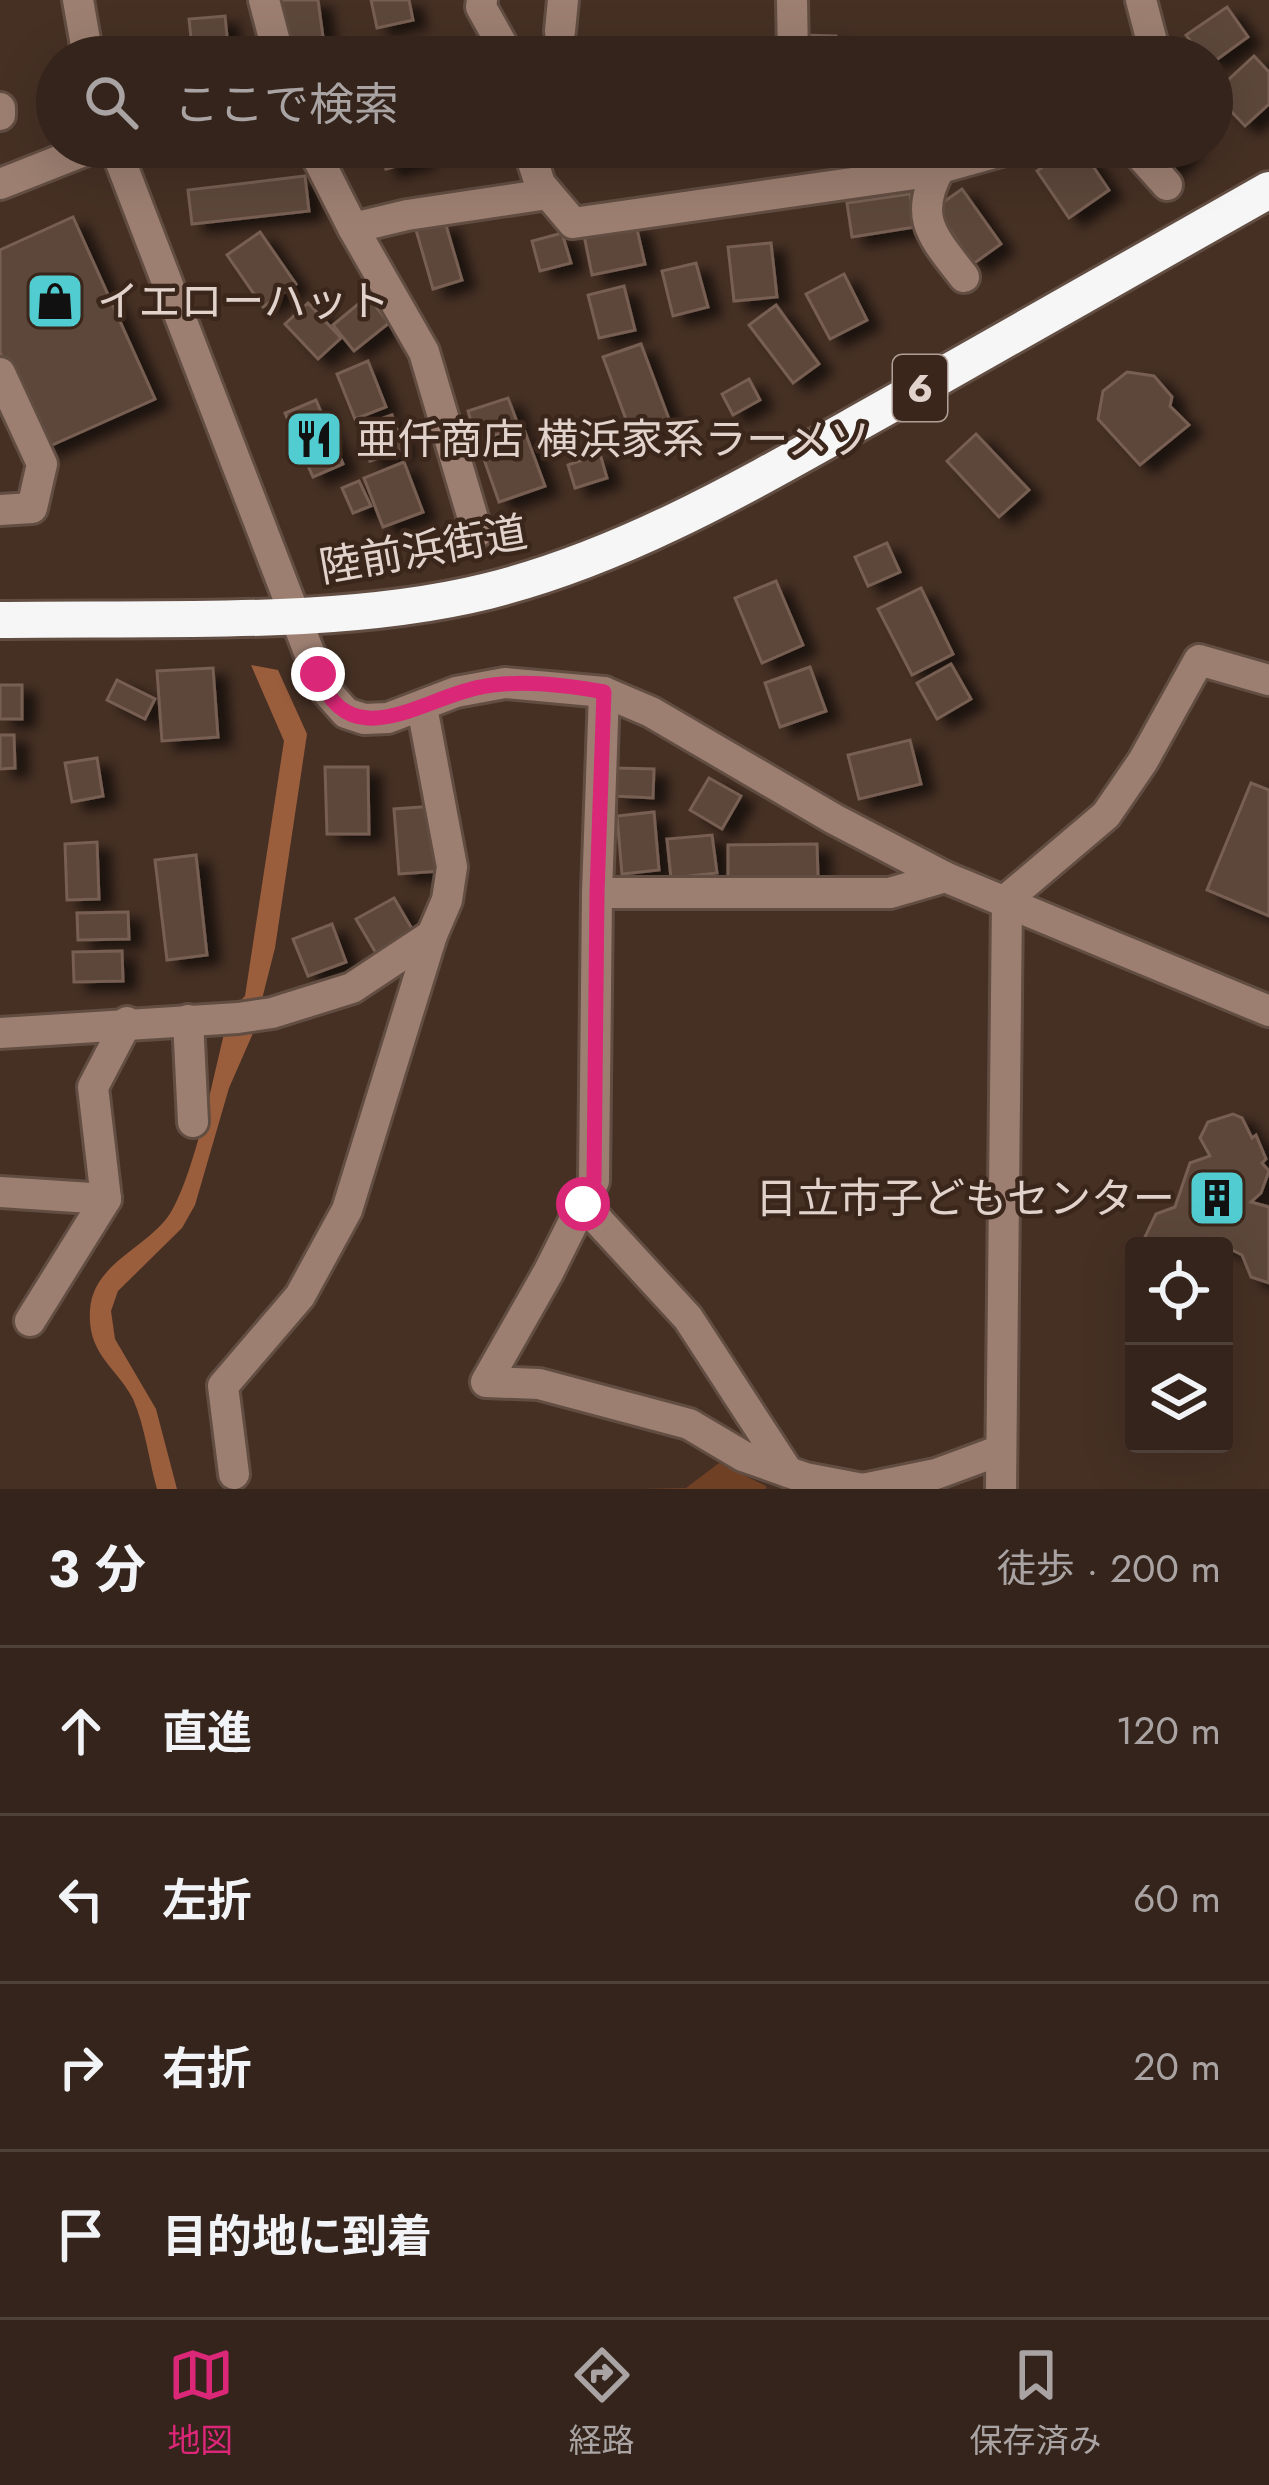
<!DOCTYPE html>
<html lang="ja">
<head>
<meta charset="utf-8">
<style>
  :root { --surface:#34241b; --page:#3f3028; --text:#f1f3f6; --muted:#a9a4a3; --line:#4e413a; --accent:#db2777 }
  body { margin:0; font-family:Jost,"Noto Sans JP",sans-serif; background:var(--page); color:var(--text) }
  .controls { position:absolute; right:36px; bottom:36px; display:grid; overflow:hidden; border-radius:12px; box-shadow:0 12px 48px #0002 }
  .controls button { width:108px; height:108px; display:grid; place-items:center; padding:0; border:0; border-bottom:3px solid var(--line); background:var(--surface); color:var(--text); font:60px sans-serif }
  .stop { position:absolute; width:36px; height:36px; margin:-27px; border:9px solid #db2777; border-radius:50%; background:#fff }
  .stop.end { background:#db2777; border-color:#fff; box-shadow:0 3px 12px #0008 }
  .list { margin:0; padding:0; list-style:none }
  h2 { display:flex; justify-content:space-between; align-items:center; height:156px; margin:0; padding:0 48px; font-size:51px }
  h2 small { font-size:39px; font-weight:400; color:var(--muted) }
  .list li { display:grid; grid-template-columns:78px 1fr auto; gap:36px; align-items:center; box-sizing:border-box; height:168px; padding:0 48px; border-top:3px solid var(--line) }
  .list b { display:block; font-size:45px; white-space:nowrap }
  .list em { font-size:39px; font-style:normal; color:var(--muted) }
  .icon { flex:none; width:66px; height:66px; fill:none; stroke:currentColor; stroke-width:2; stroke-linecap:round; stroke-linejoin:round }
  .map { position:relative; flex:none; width:1269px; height:1489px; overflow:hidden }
  .search { position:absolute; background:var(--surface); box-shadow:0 12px 48px #0002; left:36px; right:36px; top:36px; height:132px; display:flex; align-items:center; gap:30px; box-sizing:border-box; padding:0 42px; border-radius:66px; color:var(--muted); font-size:45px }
  .sheet { height:828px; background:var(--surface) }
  nav { display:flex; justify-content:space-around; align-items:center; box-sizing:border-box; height:168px; border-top:3px solid var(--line); background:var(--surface); font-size:33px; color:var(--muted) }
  nav a { display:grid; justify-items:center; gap:6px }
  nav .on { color:var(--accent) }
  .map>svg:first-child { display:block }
  .green { fill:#704025 }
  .water { fill:#9a5e3d }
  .building { fill:#5d463a; stroke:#775e52; stroke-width:3; filter:url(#shadow) }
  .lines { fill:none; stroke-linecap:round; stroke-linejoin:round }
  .minor-casing { stroke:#624d42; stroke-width:36 }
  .highway-casing { stroke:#624d42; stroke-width:42 }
  .minor { stroke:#9c7f71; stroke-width:30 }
  .highway { stroke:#f6f6f6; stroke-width:36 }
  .route { stroke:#db2777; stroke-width:15 }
  .labels { text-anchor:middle; stroke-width:9; stroke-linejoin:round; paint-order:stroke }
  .shield { fill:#3b261b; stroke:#af9f97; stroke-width:3 }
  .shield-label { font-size:39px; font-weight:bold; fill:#e1d3cc }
  .poi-label { font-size:42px; fill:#e1d3cc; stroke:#3b261b; text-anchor:start }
  .street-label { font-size:42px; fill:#e1d3cc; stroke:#3b261b }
</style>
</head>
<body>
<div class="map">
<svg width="1269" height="1489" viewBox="0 0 1269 1489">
  <defs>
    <filter id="shadow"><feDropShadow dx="13" dy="8" stdDeviation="6" flood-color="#0009"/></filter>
  </defs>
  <rect width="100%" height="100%" fill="#463024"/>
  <path class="green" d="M719,1463L766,1486V1489H640L686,1488Z"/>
  <g class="water">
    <path d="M251,665L278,670L307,734L275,948L261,1003L236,1005L245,996L284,741Z"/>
    <path d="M257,1024L229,1088L195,1205L182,1228L118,1291L111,1311L115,1339L156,1409L177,1489H157C149,1461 145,1426 133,1399C117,1367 87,1355 90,1310C93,1262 149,1248 171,1212C196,1169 213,1077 226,1026Z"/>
  </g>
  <g class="building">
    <path d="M278,0H318L323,37L283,41Z"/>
    <path d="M371,0H409L413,20L377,28Z"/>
    <path d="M1227,7L1248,37L1212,63V57H1202L1186,35Z"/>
    <path d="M225,16L229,57H193L189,19Z"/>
    <path d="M799,35L836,36V57H798Z"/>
    <path d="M460,39L465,57H418L417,52Z"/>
    <path d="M1254,56L1269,72V104L1245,126L1214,93Z"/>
    <path d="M380,147H420L423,158L386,169Z"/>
    <path d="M859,147H910L911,164L862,169Z"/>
    <path d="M1072,147H1080L1109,190L1069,218L1037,171Z"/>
    <path d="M1143,147H1191L1166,171Z"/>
    <path d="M305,176L309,211L192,224L188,190Z"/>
    <path d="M962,189L1001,244L973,264L935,208Z"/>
    <path d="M910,194L915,227L852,237L847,203Z"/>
    <path d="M73,217L155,399L43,449L0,352V250Z"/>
    <path d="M445,222L462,280L433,289L416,230Z"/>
    <path d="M636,225L645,264L592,275L584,235Z"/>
    <path d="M260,232L296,284L263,307L227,255Z"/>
    <path d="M562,233L571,263L540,271L532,241Z"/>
    <path d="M771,243L777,297L734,301L728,247Z"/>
    <path d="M696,263L708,307L673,316L662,271Z"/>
    <path d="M844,274L867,320L830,339L806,294Z"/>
    <path d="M624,286L635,330L599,338L588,295Z"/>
    <path d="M368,296L389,323L354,351L333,325Z"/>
    <path d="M308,303L341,338L318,359L285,324Z"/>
    <path d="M776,305L819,364L793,383L749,325Z"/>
    <path d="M641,344L669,419L631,433L603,357Z"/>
    <path d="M368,361L386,407L355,419L337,374Z"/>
    <path d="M1127,372L1154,376L1172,397L1170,406L1189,425L1140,465L1098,419L1103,391Z"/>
    <path d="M749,379L760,400L733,415L722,394Z"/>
    <path d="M508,398L519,427L477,441L468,411Z"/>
    <path d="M316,400L343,464L313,477L285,413Z"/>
    <path d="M392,415L404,449L370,461L358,427Z"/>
    <path d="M525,432L545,486L499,502L480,448Z"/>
    <path d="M976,434L1029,490L999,517L947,461Z"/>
    <path d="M600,454L607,478L575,488L568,465Z"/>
    <path d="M404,462L423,512L383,527L364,478Z"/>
    <path d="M359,481L371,506L353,513L342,488Z"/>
    <path d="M887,543L900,572L868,586L855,557Z"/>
    <path d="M776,581L803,645L762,663L735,598Z"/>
    <path d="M921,588L953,654L912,675L878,609Z"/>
    <path d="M951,664L971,699L937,719L917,683Z"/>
    <path d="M810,667L826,711L780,727L765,683Z"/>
    <path d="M213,668L218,737L162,741L157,671Z"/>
    <path d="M117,680L155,699L145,719L107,700Z"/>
    <rect x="0" y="685" width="22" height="34"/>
    <path d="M0,735H14L15,768L0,769Z"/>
    <path d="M910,740L921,784L859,799L848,755Z"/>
    <path d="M97,758L103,796L72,802L65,763Z"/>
    <path d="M325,767H368L369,834H327Z"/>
    <path d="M616,768L654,769L653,798L615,796Z"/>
    <path d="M709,778L741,796L722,829L690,810Z"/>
    <path d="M1251,783L1269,790V916L1207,890Z"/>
    <path d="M434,806L440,871L399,874L394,809Z"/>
    <path d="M654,812L659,870L622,874L617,816Z"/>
    <path d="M712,835L717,873L671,878L667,839Z"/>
    <path d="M97,842L99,899L67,900L65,844Z"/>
    <path d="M817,844L818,877L728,878V845Z"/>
    <path d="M196,855L207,955L167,960L155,860Z"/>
    <path d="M394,898L415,934L377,955L356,919Z"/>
    <path d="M128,912L129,939L78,940L77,913Z"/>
    <path d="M332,924L346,962L308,976L293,939Z"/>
    <path d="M122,951L123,981L74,982L73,952Z"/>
    <path d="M1233,1114L1242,1118L1252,1138L1256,1135L1266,1159L1262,1163L1269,1171L1261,1193L1251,1202L1269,1207V1283L1251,1277L1242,1255L1224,1246L1210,1243L1209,1246H1150L1145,1237L1156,1214L1175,1207L1190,1163L1210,1156L1200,1138L1208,1122Z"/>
  </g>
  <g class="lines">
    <g class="minor-casing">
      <g id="minor">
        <path d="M78,0L88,57"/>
        <path d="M264,0L279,57"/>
        <path d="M482,0L481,7L509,57"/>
        <path d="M792,0L793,57"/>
        <path d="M1141,0L1156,57"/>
        <path d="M560,31L563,0"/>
        <path d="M0,108V115"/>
        <path d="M115,147L322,686L346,713L364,719L388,718L456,692L505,683L604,692L651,712L834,819L945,877L1269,1011"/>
        <path d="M312,147L353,228L407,215L548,194"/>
        <path d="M528,147L540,184L573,223L922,173L1016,147"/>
        <path d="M1133,147L1167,185"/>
        <path d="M940,168C912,217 933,237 964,277"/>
        <path d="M0,184L94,147"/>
        <path d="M353,228L424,352L477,532"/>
        <path d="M0,373L42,464L32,508L0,510"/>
        <path d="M604,692L597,893L594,1181L549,1271L486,1382L539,1384L689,1424L743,1456L805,1478L863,1489"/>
        <path d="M597,893H890L945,877"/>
        <path d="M188,1020L193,1122"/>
        <path d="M0,1033L238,1018L272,1013L352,988L432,935"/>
        <path d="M0,1192L106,1199"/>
        <path d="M583,1204L688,1318L788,1472"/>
        <path d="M30,1321L106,1199L93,1087L127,1022"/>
        <path d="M234,1474L223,1386L300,1296L347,1210L432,935L447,900L452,867L422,707"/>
        <path d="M863,1489L936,1474L1001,1450"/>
        <path d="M1001,1489L1007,899L1106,815L1143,761L1199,660L1269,680"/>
      </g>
    </g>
    <g class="highway-casing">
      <path id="highway" d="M0,620C154,617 339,628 488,591C632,555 761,477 890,405C1016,333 1143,262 1269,190"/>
    </g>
    <use href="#minor" class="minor"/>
    <use href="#highway" class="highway"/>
  </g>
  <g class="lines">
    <path class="route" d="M318,674C350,759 424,697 481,687C520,679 566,685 604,692L597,893L594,1181L583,1204"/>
  </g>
  <defs>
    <g id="shop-square" transform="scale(3)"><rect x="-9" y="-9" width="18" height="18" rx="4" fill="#51ccd1" stroke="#3b261b"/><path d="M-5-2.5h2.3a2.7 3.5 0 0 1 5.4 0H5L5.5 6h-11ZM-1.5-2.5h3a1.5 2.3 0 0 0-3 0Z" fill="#111"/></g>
    <g id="restaurant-square" transform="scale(3)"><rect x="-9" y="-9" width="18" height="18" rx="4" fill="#51ccd1" stroke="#3b261b"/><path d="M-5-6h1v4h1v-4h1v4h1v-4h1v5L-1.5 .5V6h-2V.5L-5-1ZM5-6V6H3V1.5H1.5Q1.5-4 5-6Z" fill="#111"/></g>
    <g id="building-square" transform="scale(3)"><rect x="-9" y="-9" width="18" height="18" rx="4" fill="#51ccd1" stroke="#3b261b"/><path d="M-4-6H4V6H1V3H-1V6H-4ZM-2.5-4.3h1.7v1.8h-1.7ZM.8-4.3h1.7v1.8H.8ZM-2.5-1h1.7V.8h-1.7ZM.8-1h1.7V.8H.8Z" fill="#111"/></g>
  </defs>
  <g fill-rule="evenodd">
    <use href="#shop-square" x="55" y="301"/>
    <use href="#restaurant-square" x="314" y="439"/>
    <use href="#building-square" x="1217" y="1198"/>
  </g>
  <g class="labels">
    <rect class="shield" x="893" y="355" width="54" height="66" rx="9"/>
    <g class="shield-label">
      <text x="920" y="402">6</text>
    </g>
    <g class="poi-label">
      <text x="97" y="316">イエローハット</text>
      <text x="356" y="454">亜仟商店 横浜家系ラーメソ</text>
      <text x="1175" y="1213" text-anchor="end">日立市子どもセンター</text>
    </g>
    <g class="street-label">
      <text transform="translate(423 549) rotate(-10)" y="15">陸前浜街道</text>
    </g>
  </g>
</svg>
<div class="controls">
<button><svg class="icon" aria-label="locate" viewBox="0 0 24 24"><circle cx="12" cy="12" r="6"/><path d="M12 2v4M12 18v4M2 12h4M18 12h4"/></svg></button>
<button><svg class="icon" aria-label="layers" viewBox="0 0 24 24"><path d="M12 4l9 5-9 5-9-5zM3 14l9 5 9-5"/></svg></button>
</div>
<div class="stop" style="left:583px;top:1204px"></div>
<div class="stop end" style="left:318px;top:674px"></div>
<div class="search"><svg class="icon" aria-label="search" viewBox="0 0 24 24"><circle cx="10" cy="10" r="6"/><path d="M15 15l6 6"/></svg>ここで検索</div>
</div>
<section class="sheet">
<h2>3 分<small>徒歩 · 200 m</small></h2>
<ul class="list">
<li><svg class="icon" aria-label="ahead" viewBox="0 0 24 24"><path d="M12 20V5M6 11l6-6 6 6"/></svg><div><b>直進</b></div><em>120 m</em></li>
<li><svg class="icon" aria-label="left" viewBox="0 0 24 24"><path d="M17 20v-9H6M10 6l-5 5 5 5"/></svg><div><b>左折</b></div><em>60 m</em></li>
<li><svg class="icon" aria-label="right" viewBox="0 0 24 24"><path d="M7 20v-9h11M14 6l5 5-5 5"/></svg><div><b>右折</b></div><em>20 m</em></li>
<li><svg class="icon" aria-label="arrive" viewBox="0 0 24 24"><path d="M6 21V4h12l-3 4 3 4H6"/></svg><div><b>目的地に到着</b></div></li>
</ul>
</section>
<nav>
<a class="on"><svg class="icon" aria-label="map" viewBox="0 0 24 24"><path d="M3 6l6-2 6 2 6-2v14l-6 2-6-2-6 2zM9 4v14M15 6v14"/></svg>地図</a>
<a><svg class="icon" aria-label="directions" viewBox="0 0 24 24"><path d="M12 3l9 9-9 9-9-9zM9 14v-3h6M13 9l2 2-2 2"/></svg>経路</a>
<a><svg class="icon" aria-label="saved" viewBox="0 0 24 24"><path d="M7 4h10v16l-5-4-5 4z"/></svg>保存済み</a>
</nav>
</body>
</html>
